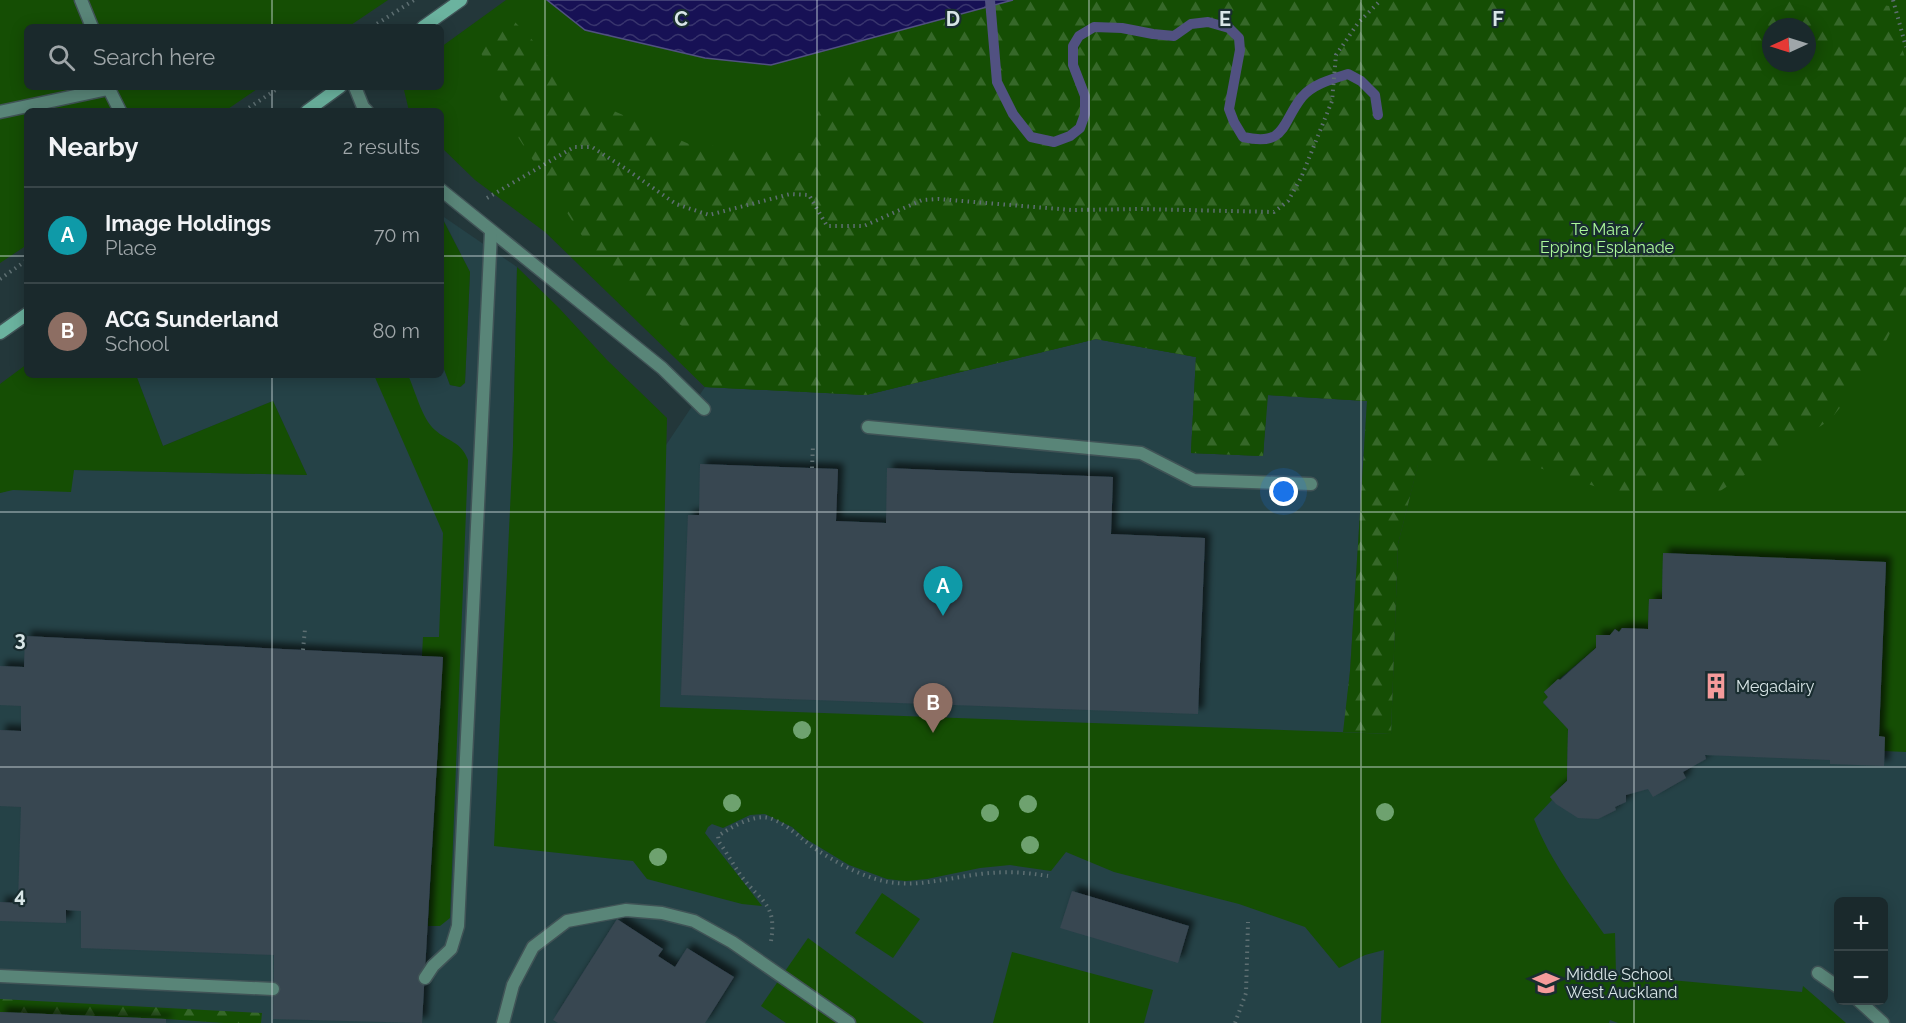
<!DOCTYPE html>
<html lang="en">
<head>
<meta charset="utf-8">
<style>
  :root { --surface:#1a292c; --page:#233134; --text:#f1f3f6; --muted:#9fa6a9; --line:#384548; --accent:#f59b9b }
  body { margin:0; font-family:Raleway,sans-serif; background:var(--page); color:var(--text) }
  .controls { position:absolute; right:18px; bottom:18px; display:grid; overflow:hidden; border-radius:9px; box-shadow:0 3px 15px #0003 }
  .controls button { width:54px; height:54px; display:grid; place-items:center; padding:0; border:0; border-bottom:2px solid var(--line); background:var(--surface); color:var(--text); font:30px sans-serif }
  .compass { position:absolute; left:1762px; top:18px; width:54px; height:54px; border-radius:50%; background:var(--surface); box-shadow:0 3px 15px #0003; rotate:266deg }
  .you { position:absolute; left:1284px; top:492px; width:21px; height:21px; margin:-15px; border:4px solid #fff; border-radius:50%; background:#1a73e8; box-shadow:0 0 0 9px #1a73e833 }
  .badge { display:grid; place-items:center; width:39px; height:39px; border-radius:50%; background:var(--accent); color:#fff; font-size:20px; font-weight:700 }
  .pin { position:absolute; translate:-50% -50px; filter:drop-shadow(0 2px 3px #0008) }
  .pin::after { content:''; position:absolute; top:32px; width:21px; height:18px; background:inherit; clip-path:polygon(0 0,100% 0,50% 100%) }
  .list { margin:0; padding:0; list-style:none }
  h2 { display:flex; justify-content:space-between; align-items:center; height:78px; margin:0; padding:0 24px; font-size:26px }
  h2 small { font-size:20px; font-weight:400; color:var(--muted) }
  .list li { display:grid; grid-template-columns:39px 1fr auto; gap:18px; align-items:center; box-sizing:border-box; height:96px; padding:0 24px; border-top:2px solid var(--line) }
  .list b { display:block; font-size:22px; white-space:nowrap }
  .list p { margin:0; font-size:20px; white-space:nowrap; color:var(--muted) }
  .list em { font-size:20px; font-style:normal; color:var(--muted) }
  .icon { flex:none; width:33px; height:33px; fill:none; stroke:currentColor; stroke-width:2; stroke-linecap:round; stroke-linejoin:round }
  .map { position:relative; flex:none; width:1906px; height:1023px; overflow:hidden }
  .search { position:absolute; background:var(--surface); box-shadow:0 3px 15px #0003; left:24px; top:24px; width:420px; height:66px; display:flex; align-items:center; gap:15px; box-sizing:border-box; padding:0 21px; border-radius:9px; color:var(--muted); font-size:22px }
  .panel { position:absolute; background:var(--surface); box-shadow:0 3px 15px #0003; left:24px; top:108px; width:420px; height:270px; border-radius:9px }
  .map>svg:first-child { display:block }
  .built { fill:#254247; fill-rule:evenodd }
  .green { fill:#154e04; fill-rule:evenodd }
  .forest { fill:url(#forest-firs); fill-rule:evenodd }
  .water { fill:url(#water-waves); stroke:#515181; stroke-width:1.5 }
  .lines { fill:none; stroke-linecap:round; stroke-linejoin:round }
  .stream { stroke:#515181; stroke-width:10 }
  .building { fill:#384651; filter:url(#shadow) }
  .service-casing { stroke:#405356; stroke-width:15 }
  .secondary-casing { stroke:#405356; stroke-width:15 }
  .path { stroke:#5e6f72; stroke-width:4; stroke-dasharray:1.5 4.5; stroke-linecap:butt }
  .service { stroke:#598578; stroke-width:12 }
  .secondary { stroke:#6bb39f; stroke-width:12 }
  .tree { fill:#6ea26f }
  .grid { fill:none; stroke:#d9e6e7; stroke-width:1.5; stroke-opacity:0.55 }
  .labels { text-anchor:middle; stroke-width:4.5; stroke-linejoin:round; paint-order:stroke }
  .park-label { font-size:16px; fill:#acf99b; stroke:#192d30 }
  .poi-label { font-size:16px; fill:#d9e6e7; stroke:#192d30; text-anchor:start }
  .grid-label { font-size:20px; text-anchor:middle; font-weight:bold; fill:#d9e6e7; stroke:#192d30; stroke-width:4.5; stroke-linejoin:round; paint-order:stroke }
</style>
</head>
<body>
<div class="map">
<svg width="1906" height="1023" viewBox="0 0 1906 1023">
  <defs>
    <pattern id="forest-firs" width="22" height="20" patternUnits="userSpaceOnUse" patternTransform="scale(1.5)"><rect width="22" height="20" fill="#154e04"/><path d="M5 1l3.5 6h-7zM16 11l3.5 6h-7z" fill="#366829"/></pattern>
    <pattern id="water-waves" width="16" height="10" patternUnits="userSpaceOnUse" patternTransform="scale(1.5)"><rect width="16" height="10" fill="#171155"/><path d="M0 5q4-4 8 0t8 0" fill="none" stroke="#38346d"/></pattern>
    <filter id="shadow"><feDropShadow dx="5.5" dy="-5.5" stdDeviation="3" flood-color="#0009"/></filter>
  </defs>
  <rect width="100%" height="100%" fill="#23373a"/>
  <path class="built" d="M441,215L517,267L513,446L666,445L705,387L866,395L1096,339L1196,357L1191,453L1263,456L1267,395L1367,401L1350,671L1344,732L1906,409V1023H0V493L74,470L307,475L273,401L163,446L136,375H441V361L450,385L461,387L465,382L470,272ZM1838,902H1884V1000H1838Z"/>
  <g class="green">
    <path d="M0,0H388L348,27H27V87H260L225,111H27V245L0,263Z"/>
    <path d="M506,0H547L585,30L705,58L771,65L1013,0H1906V752L1884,751L1879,736L1886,563L1663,553L1662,599H1649L1648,629L1622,628L1619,632L1615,629L1610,635H1596V648L1544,692L1548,697L1543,703L1568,729L1567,781L1550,797L1552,800L1534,819C1550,861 1579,898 1604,934L1615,933L1616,975L1802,992L1803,986L1846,1023H1618L1610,1020L1609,1023H1381L1384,950L1365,955L1339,968L1305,927L1239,904L1114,872L1066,852L1051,871L1010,865L980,868L927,879L906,881L887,879L849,865L806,839L792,827L765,814L750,815L723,828L712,824L708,827L705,833L762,906L742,904L647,879L633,861L494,846L513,446L517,267L559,308L607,360L667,418L660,707L1391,734L1398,544L1418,464L1367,401L1268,395L1263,456L1191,453L1196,357L1096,339L866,395L705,387L545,232L475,180L441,147V111H409L404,90L405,87H441V47ZM1771,27H1807V63H1771Z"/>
    <path d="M441,216L470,272L465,383L460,387L450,385L441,361Z"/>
    <path d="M27,364V375H136L163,446L273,401L307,475L74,470L71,492L13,490L0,493V384Z"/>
    <path d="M374,375H408C415,390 422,419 435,430C448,442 461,441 468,460L450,918L440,926H428L443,657L422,656L423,637H439L443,533Z"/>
    <path d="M882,893L920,919L893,958L855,933Z"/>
    <path d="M808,938L924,1023H786L761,1006Z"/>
    <path d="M1012,952L1153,990L1144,1023H993Z"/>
  </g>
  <g class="forest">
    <path d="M1013,0H1850L1889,6L1906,61V301L1873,367L1830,420L1717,493H1615L1516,460L1418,465L1398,544L1391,734L1343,732L1350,671L1367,401L1267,395L1263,456L1191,453L1196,357L1096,339L866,395L705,387L671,353L682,326L599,262L514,131L473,34L513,20L591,101L689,144L802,153L828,87L873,48L882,35ZM1771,27H1807V63H1771Z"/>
    <path d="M0,999L262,1013L261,1023H224L166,1019L0,1012Z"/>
  </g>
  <path class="water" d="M547,0H1013L771,65L705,58L585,30Z"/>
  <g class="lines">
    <path class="stream" d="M990,0L997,82L1013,114L1031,137L1054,142L1070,136L1080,128L1085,114V96L1073,65V46L1079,36L1094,27L1122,28L1153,34L1174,36L1191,24L1208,22L1229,28L1239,38L1240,50L1229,109L1234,122L1243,137C1287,147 1281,123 1302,97C1313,84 1332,79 1348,74L1361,81L1375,95L1378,115"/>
  </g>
  <g class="building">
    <path d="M700,464L838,469L836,521L886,523L887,468L1113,477L1111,534L1205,538L1198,714L681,695L688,515H699Z"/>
    <path d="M1663,553L1886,562L1879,736L1885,737L1884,766L1830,764V760L1705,755L1706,759L1683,772L1686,778L1653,797L1648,789L1626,795V802L1615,807L1616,810L1598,819L1578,818L1556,804L1550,797L1567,781L1568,729L1543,702L1548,697L1544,692L1558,679L1560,680L1596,648V635H1610L1615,629L1619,632L1622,628L1648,629L1649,599H1662Z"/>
    <path d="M25,636L443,657L422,1023L273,1019L274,955L81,948V911L66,910V923L0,921V902L18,903L21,807L0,806V730L21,731V706L0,705V666L24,667Z"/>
    <path d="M1072,891L1189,926L1178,963L1060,928Z"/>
    <path d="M617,919L663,949L658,956L675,967L687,948L734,977L705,1023H558L553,1020Z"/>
    <path d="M0,1012L166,1019V1023H0Z"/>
  </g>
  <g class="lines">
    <g class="service-casing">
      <g id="service">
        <path d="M81,0L92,27"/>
        <path d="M108,87L120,111"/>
        <path d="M355,87L363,107L367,111"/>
        <path d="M0,112L108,89"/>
        <path d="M441,190L662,368L704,409"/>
        <path d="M868,427L1141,453L1194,480L1311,484"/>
        <path d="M1818,973L1838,987"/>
        <path d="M0,976L273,989"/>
        <path d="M425,978L433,966L451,949L458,926L491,232"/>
        <path d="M1858,1000L1883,1023"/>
        <path d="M503,1023L513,985L533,947L567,921L626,910L662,913L694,921L732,942L849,1023"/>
      </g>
    </g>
    <g class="secondary-casing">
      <g id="secondary">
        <path d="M423,27L461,0"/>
        <path d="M307,111L340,87"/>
        <path d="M0,333L27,314"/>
      </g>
    </g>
    <g class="path">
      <path d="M1893,0L1906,47"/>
      <path d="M372,27L414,0"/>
      <path d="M244,111L280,87"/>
      <path d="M487,198L574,147H592L626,169L676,204L709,215L790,194L809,195L827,226H864L922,200L938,199L1071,210L1141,209L1274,212L1288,201L1301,178L1332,101L1336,55L1358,23L1381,0"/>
      <path d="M0,279L27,260"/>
      <path d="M812,468L813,445"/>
      <path d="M303,650L305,629"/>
      <path d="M771,941C777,904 762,903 742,877C734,866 727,853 719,842L718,836C730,828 753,814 769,818C786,823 800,838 814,848C832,860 855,873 876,879C910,890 946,878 980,874C1005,871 1023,872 1048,876"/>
      <path d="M1235,1023L1246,993L1248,922"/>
    </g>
    <use href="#service" class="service"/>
    <use href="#secondary" class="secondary"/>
  </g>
  <g class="tree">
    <circle cx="802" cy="730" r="9"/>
    <circle cx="732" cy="803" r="9"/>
    <circle cx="1028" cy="804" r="9"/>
    <circle cx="1385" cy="812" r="9"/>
    <circle cx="990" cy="813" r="9"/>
    <circle cx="1030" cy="845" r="9"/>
    <circle cx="658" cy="857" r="9"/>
  </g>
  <path class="grid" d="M272,0V27M545,0V1023M817,0V1023M1089,0V1023M1361,0V1023M1634,0V1023M272,87V111M0,256H27M441,256H1906M272,375V1023M0,512H1906M0,767H1906"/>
  <defs>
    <g id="building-bare" transform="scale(2.07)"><path d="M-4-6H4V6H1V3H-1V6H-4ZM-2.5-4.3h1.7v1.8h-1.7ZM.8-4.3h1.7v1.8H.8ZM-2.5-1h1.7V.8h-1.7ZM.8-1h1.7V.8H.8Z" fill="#f59b9b" stroke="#192d30" stroke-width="2.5" paint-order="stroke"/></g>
    <g id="school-bare" transform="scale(2.07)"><path d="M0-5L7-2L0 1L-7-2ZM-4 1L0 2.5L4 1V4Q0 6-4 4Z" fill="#f59b9b" stroke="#192d30" stroke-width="2.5" paint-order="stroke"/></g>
  </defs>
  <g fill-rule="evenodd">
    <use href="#building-bare" x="1716" y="686"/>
    <use href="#school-bare" x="1546" y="983"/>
  </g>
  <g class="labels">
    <g class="park-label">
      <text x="1607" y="235">Te Māra /<tspan x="1607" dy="18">Epping Esplanade</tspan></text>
    </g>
    <g class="poi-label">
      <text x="1736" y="692">Megadairy</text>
      <text x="1566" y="980">Middle School<tspan x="1566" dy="18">West Auckland</tspan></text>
    </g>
  </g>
  <g class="grid-label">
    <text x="681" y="26">C</text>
    <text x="953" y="26">D</text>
    <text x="1225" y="26">E</text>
    <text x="1498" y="26">F</text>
    <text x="20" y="646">3</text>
    <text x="20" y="902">4</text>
  </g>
</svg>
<div class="controls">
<button>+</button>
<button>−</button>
</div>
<svg class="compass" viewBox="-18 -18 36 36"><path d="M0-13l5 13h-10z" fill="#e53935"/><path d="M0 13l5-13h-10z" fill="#9fa6a9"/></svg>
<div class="you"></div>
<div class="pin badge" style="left:943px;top:616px;background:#0f9aa8">A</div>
<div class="pin badge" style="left:933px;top:733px;background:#8d6e63">B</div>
<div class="search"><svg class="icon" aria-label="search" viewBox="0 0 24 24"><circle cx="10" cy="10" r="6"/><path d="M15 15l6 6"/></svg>Search here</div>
<section class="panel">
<h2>Nearby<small>2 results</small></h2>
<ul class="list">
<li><span class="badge" style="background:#0f9aa8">A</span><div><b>Image Holdings</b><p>Place</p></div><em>70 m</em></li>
<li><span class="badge" style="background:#8d6e63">B</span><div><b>ACG Sunderland</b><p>School</p></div><em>80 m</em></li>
</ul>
</section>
</div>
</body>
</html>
